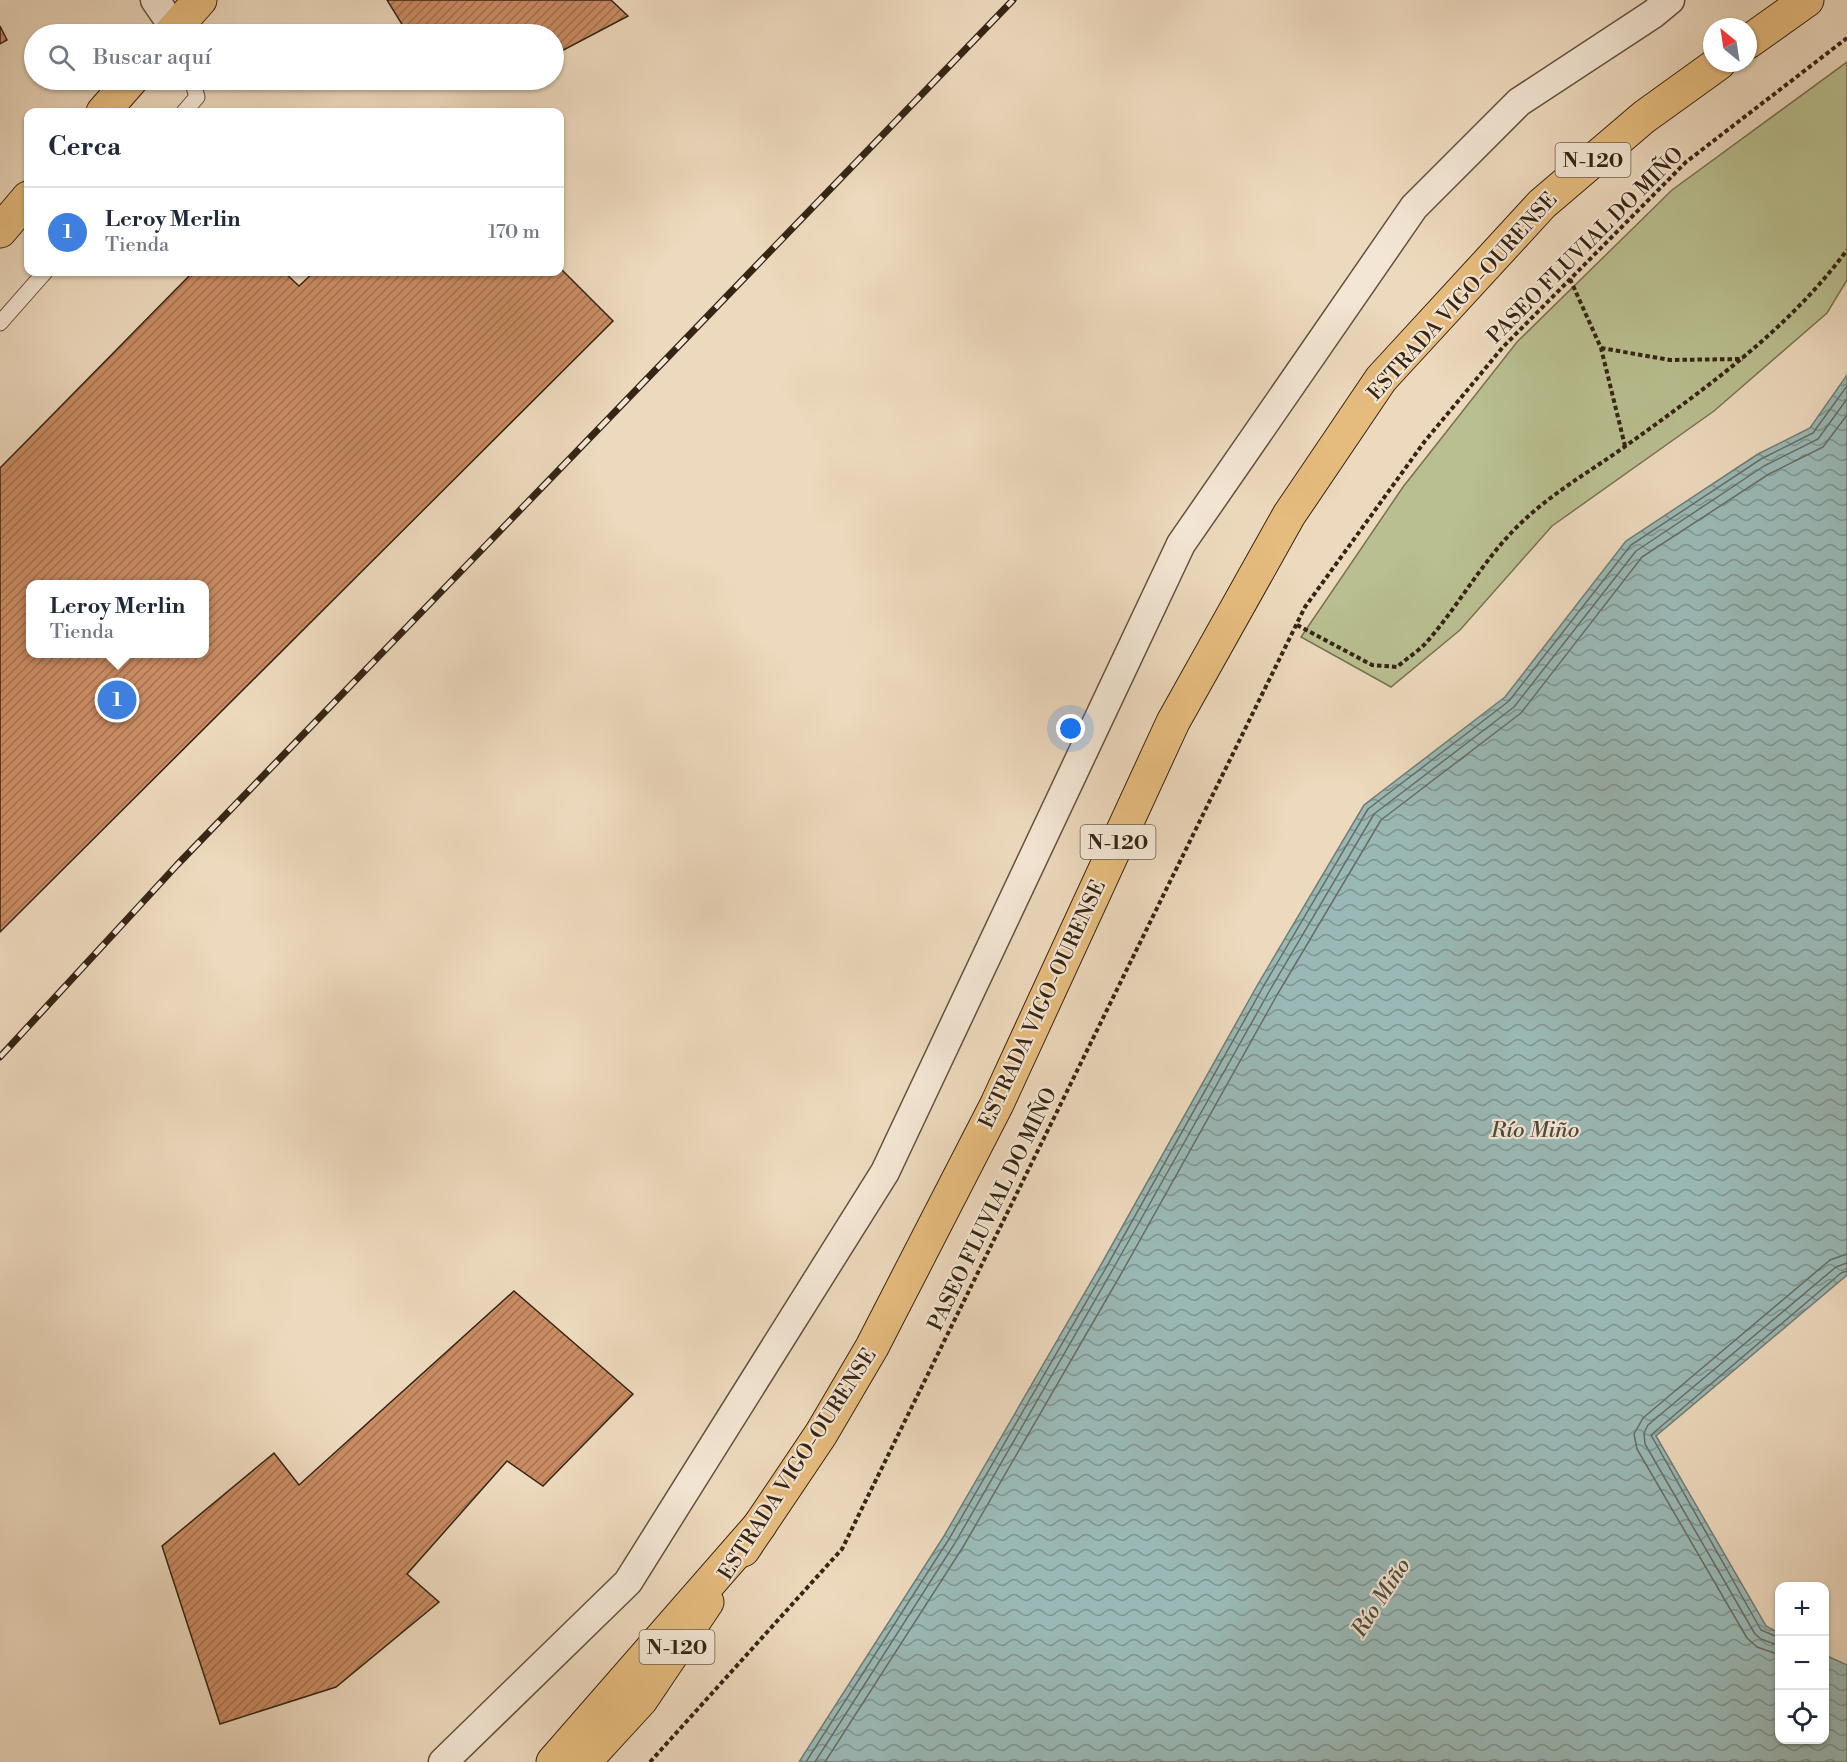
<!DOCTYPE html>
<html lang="es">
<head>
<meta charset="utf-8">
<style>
  :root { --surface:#fff; --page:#f2f2f3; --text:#1f2937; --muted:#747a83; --line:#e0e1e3; --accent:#8f2418 }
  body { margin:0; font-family:"Libre Bodoni",serif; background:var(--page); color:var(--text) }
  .controls { position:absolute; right:18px; bottom:18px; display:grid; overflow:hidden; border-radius:12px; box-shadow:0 2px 4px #0004 }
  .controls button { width:54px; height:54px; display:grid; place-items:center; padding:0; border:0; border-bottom:2px solid var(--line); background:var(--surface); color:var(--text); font:30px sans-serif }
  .compass { position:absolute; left:1703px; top:18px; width:54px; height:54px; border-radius:50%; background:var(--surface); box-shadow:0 2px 4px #0004; rotate:330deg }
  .you { position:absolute; left:1071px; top:729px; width:21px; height:21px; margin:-15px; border:4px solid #fff; border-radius:50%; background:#1a73e8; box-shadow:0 0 0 9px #1a73e833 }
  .badge { display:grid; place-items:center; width:39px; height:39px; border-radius:50%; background:var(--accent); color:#fff; font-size:20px; font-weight:700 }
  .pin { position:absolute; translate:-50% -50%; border:3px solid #fff; box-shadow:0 2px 6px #0006 }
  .popup { position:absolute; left:26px; top:580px; width:183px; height:78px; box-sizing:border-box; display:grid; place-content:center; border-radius:12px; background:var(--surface); filter:drop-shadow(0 2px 4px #0005); font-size:20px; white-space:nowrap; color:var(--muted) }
  .popup b { font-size:22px; color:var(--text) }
  .popup::after { content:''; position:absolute; left:50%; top:100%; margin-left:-12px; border:12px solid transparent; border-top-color:var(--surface) }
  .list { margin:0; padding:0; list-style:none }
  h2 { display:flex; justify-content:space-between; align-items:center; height:78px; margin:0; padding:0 24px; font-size:26px }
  h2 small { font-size:20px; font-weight:400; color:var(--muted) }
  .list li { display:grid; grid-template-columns:39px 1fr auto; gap:18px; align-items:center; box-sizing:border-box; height:90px; padding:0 24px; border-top:2px solid var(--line) }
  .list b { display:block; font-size:22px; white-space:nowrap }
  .list p { margin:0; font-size:20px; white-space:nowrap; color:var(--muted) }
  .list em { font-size:20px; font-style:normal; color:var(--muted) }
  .icon { flex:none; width:33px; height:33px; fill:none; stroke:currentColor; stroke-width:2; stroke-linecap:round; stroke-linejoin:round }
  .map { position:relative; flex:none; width:1847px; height:1762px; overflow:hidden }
  .search { position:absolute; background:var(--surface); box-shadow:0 2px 4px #0004; left:24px; top:24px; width:540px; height:66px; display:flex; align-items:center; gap:15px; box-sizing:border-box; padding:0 21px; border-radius:33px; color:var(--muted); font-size:22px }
  .panel { position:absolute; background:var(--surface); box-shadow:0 2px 4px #0004; left:24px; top:108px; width:540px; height:168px; border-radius:12px }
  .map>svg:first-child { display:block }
  .grass { fill:#b9bf90; stroke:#787252; stroke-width:1.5 }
  .water { fill:url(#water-waves); stroke:#727d75; stroke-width:1.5 }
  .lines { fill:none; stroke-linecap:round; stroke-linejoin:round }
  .shore { stroke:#686e65; stroke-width:1.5 }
  .building { fill:url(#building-hatch); stroke:#362414; stroke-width:1.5; fill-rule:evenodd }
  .service-casing { stroke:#64513e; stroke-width:17 }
  .minor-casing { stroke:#64513e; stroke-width:31 }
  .trunk-casing { stroke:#362414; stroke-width:35 }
  .motorway-casing { stroke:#362414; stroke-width:35 }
  .path { stroke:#362414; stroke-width:4; stroke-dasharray:4.5 3; stroke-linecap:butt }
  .service { stroke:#f3e6d4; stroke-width:15 }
  .minor { stroke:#f3e6d4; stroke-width:28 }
  .trunk { stroke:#e6bc7e; stroke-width:33 }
  .motorway { stroke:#e6bc7e; stroke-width:33 }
  .rail-casing { stroke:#362414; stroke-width:7 }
  .rail { stroke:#f3e6d4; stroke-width:4.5; stroke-dasharray:14; stroke-linecap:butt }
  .labels { text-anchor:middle; stroke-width:4.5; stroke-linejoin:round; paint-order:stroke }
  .shield { fill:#f3e6d4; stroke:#6f5e4e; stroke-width:1.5 }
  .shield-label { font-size:20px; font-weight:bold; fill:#362414 }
  .street-label { font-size:21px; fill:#362414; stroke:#f3e6d4 }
  .water-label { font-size:22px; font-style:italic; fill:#4f493c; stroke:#f3e6d4 }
</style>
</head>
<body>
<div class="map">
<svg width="1847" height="1762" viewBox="0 0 1847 1762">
  <defs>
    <pattern id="water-waves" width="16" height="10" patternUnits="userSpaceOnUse" patternTransform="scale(1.5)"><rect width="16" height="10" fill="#9ab9b6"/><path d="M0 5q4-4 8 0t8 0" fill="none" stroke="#7e9693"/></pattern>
    <pattern id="building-hatch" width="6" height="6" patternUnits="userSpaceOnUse" patternTransform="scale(1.5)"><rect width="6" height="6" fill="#ca8c63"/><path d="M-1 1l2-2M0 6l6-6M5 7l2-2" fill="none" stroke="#a57250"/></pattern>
  </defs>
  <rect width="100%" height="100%" fill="#edd9bd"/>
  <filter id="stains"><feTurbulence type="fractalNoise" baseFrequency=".00333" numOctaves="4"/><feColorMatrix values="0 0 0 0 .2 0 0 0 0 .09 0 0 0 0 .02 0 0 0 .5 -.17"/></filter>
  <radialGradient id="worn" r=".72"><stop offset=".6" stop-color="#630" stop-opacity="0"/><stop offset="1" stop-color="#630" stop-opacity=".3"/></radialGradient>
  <path class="grass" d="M1847,62V280L1827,313L1714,411L1552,526L1460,630L1391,687L1301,637L1403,487L1517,342L1672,190Z"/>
  <path class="water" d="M1847,375V1275L1656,1436L1766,1626L1779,1633L1780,1740H1824L1825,1655L1847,1665V1762H799L944,1536L1102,1263L1258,984L1364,805L1505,697L1626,541L1758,454L1810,428Z"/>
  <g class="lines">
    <g class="shore">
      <path d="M1780,1638L1761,1630L1651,1435L1841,1273L1847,1271"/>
      <path d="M1780,1646L1761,1639L1755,1634L1645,1444L1644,1433L1648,1425L1836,1267L1847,1263"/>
      <path d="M1780,1655L1757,1647L1747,1638L1637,1449L1634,1434L1643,1418L1830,1260L1847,1254"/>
      <path d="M806,1762L949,1539L1107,1266L1263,987L1368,809L1509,701L1631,545L1761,459L1813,433L1847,386"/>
      <path d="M815,1762L955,1543L1113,1269L1270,990L1374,814L1514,707L1636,551L1764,466L1818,439L1847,399"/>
      <path d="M825,1762L963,1547L1121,1274L1277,995L1381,820L1521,713L1642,557L1769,474L1823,447L1847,415"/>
    </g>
  </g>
  <g class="building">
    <path d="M387,0H611L628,16L554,55V34H408Z"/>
    <path d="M0,26L7,40L0,44Z"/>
    <path d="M437,80H459L443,89Z"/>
    <path d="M560,268L613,321L0,932V468L193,272H284L299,286L314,272H560ZM30,584H204V654H30Z"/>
    <path d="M514,1291L633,1394L543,1486L507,1461L407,1574L439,1602L336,1687L220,1724L162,1546L274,1453L299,1485Z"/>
  </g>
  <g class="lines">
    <g class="service-casing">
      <g id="service">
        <path d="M184,112L197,97L192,80"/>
        <path d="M0,323L45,272"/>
      </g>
    </g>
    <g class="minor-casing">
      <g id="minor">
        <path d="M155,0L175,29"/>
        <path d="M443,1762L628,1582L885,1172L1181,544L1414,207L1519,102L1653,14L1670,0"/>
      </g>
    </g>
    <g class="trunk-casing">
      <g id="trunk">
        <path d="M170,34L200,0"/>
        <path d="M1748,42L1807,0"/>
        <path d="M103,112L131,80"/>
        <path d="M0,231L28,198"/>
        <path d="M743,1550L821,1434L872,1347L997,1104L1173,722L1289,515L1381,379L1542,204L1644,117L1719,63"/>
        <path d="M584,1762L641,1700L707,1602"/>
      </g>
    </g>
    <g class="motorway-casing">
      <path id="motorway" d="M553,1762L760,1525"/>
    </g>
    <g class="path">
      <path d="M1570,279L1601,348L1625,446"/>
      <path d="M1601,348L1670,360L1743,359"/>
      <path d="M1297,625L1372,665L1397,667C1406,659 1417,652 1425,644C1459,606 1483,559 1521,523C1553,492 1591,471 1627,445C1706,388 1788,330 1847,250"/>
      <path d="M650,1762L842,1549L1305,607L1425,441L1503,347L1686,162L1847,38"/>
    </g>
    <use href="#service" class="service"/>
    <use href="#minor" class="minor"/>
    <use href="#trunk" class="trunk"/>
    <use href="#motorway" class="motorway"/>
    <g class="rail-casing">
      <path id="rail" d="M0,1057L177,865L1013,0"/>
    </g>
    <use href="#rail" class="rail"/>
  </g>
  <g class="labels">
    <g class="shield">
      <rect x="1555.5" y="143" width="75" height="34" rx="4.5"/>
      <rect x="1080.5" y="825" width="75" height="34" rx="4.5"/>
      <rect x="639.5" y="1630" width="75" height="34" rx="4.5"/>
    </g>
    <g class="shield-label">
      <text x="1593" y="167">N-120</text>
      <text x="1118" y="849">N-120</text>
      <text x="677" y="1654">N-120</text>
    </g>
    <g class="street-label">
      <text transform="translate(1585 245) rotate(-45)" y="7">PASEO FLUVIAL DO MIÑO</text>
      <text transform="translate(1462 296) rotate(-48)" y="7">ESTRADA VIGO-OURENSE</text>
      <text transform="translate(1042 1004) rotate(-65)" y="7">ESTRADA VIGO-OURENSE</text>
      <text transform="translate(992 1209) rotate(-64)" y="7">PASEO FLUVIAL DO MIÑO</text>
      <text transform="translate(797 1464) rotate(-57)" y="7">ESTRADA VIGO-OURENSE</text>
    </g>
    <g class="water-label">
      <text x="1535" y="1137">Río Miño</text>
      <text transform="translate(1380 1597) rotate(-57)" y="8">Río Miño</text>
    </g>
  </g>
  <rect width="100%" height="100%" filter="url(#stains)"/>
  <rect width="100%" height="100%" fill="url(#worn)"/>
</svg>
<div class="controls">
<button>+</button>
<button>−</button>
<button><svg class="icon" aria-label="locate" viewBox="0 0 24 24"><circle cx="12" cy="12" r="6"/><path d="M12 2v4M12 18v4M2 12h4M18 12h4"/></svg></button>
</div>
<svg class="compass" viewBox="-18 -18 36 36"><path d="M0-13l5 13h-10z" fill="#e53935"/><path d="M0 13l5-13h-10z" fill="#747a83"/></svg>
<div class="you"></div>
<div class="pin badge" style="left:117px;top:700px;background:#3f7fe0">1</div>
<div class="popup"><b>Leroy Merlin</b>Tienda</div>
<div class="search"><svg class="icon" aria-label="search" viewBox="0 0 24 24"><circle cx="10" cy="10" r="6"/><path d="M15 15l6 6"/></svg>Buscar aquí</div>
<section class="panel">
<h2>Cerca<small></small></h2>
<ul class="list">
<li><span class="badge" style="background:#3f7fe0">1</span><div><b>Leroy Merlin</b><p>Tienda</p></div><em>170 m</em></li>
</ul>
</section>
</div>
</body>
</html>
